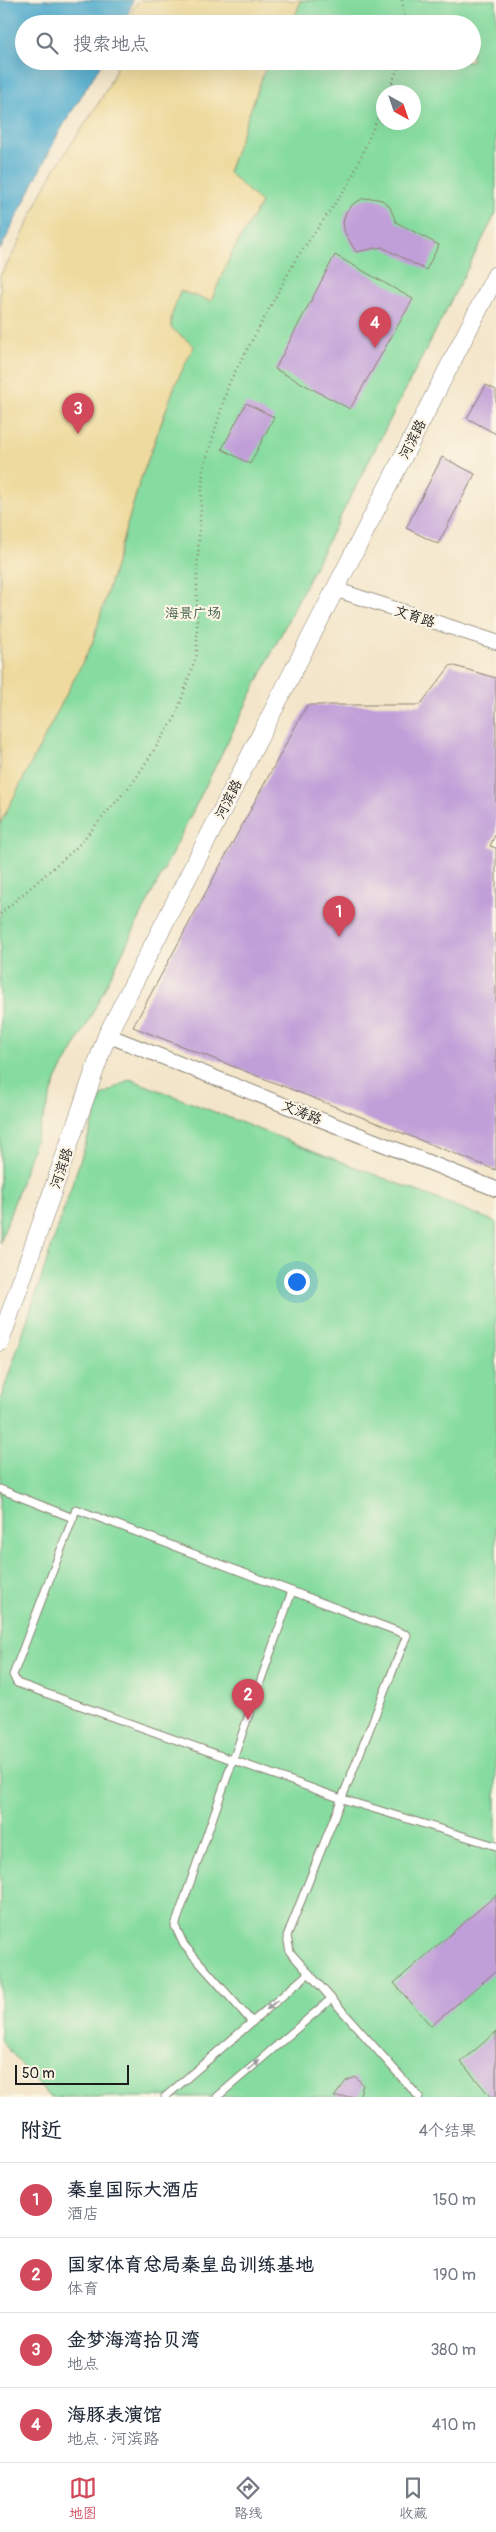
<!DOCTYPE html>
<html lang="zh">
<head>
<meta charset="utf-8">
<style>
  :root { --surface:#fff; --page:#f2f2f3; --text:#1f2937; --muted:#747a83; --line:#e0e1e3; --accent:#d1495b }
  body { margin:0; font-family:Pangolin,"LXGW WenKai TC",sans-serif; background:var(--page); color:var(--text) }
  .compass { position:absolute; left:376px; top:85px; width:45px; height:45px; border-radius:50%; background:var(--surface); box-shadow:0 5px 20px #0002; rotate:140deg }
  .scale { position:absolute; left:15px; bottom:12px; width:114px; box-sizing:border-box; padding-left:5px; border:2px solid #1c1c1c; border-top:0; font-size:14px; line-height:18px; white-space:nowrap; color:#1c1c1c; -webkit-text-stroke:4px #fcf5e5; paint-order:stroke }
  .you { position:absolute; left:296px; top:1281px; width:18px; height:18px; margin:-12px; border:4px solid #fff; border-radius:50%; background:#1a73e8; box-shadow:0 0 0 8px #1a73e833 }
  .badge { display:grid; place-items:center; width:32px; height:32px; border-radius:50%; background:var(--accent); color:#fff; font-size:16px; font-weight:700 }
  .pin { position:absolute; translate:-50% -41px; filter:drop-shadow(0 1px 2px #0008) }
  .pin::after { content:''; position:absolute; top:26px; width:18px; height:15px; background:inherit; clip-path:polygon(0 0,100% 0,50% 100%) }
  .list { margin:0; padding:0; list-style:none }
  h2 { display:flex; justify-content:space-between; align-items:center; height:65px; margin:0; padding:0 20px; font-size:21px }
  h2 small { font-size:16px; font-weight:400; color:var(--muted) }
  .list li { display:grid; grid-template-columns:32px 1fr auto; gap:15px; align-items:center; box-sizing:border-box; height:75px; padding:0 20px; border-top:1px solid var(--line) }
  .list b { display:block; font-size:19px; white-space:nowrap }
  .list p { margin:0; font-size:16px; white-space:nowrap; color:var(--muted) }
  .list em { font-size:16px; font-style:normal; color:var(--muted) }
  .icon { flex:none; width:28px; height:28px; fill:none; stroke:currentColor; stroke-width:2; stroke-linecap:round; stroke-linejoin:round }
  .map { position:relative; flex:none; width:496px; height:2097px; overflow:hidden }
  .search { position:absolute; background:var(--surface); box-shadow:0 5px 20px #0002; left:15px; right:15px; top:15px; height:55px; display:flex; align-items:center; gap:12px; box-sizing:border-box; padding:0 18px; border-radius:28px; color:var(--muted); font-size:19px }
  .sheet { height:365px; background:var(--surface) }
  nav { display:flex; justify-content:space-around; align-items:center; box-sizing:border-box; height:70px; border-top:1px solid var(--line); background:var(--surface); font-size:14px; color:var(--muted) }
  nav a { display:grid; justify-items:center; gap:2px }
  nav .on { color:var(--accent) }
  .map>svg:first-child { display:block }
  .green { fill:#86dca0; stroke:#517c5e; fill-rule:evenodd }
  .sand { fill:#eeda9e; stroke:#857b5d }
  .water { fill:#51adcf; stroke:#366476 }
  .building { fill:#c09ed8 }
  .lines { fill:none; stroke-linecap:round; stroke-linejoin:round }
  .service-casing { stroke:#888072; stroke-width:9 }
  .minor-casing { stroke:#888072; stroke-width:16 }
  .tertiary-casing { stroke:#888072; stroke-width:19 }
  .path { stroke:#888072; stroke-width:2.5; stroke-dasharray:1 4; stroke-linecap:butt }
  .service { stroke:#fff; stroke-width:7 }
  .minor { stroke:#fff; stroke-width:14 }
  .tertiary { stroke:#fff; stroke-width:18 }
  .oneway { fill:#999 }
  .labels { text-anchor:middle; stroke-width:4.5; stroke-linejoin:round; paint-order:stroke }
  .street-label { font-size:14px; fill:#1c1c1c; stroke:#fcf5e5 }
  .park-label { font-size:14px; fill:#415f4a; stroke:#fcf5e5 }
</style>
</head>
<body>
<div class="map">
<svg width="496" height="2097" viewBox="0 0 496 2097">
  <rect width="100%" height="100%" fill="#fcf5e5"/>
  <filter id="ink" filterUnits="userSpaceOnUse"><feTurbulence type="fractalNoise" baseFrequency=".02" numOctaves="2"/><feDisplacementMap in="SourceGraphic" scale="10" xChannelSelector="R" yChannelSelector="G"/><feConvolveMatrix kernelMatrix="1 2 1 2 8 2 1 2 1" color-interpolation-filters="sRGB"/></filter>
  <filter id="wash" filterUnits="userSpaceOnUse"><feTurbulence type="fractalNoise" baseFrequency=".0096" numOctaves="4" result="noise"/><feDisplacementMap in="SourceGraphic" scale="20" xChannelSelector="R" yChannelSelector="G"/><feGaussianBlur stdDeviation="1.12" result="paint"/><feColorMatrix in="noise" values="0 0 0 0 0 0 0 0 0 0 0 0 0 0 0 0 0 1.4 0 .05"/><feComposite in="paint" operator="in"/></filter>
  <g filter="url(#wash)">
    <rect width="100%" height="100%" fill="#f3e5c9"/>
    <g class="green">
      <path d="M301,0H496V213L311,574L87,1024L57,1078L0,1243V824L92,644L139,484L175,385L193,346L171,329V317L180,291L211,301L231,254L261,203L228,172L268,61H472V24H292ZM384,92H414V122H384Z"/>
      <path d="M130,1079L496,1222V2097H49L0,2039V1401L102,1095Z"/>
    </g>
    <g class="sand">
      <path d="M140,0H301L292,24H128L133,8Z"/>
      <path d="M118,61H268L228,172L261,203L231,254L211,301L180,291L171,317V328L194,346L175,385L139,484L92,644L0,824V275C20,246 31,214 47,183C65,147 109,99 118,61Z"/>
    </g>
    <path class="water" d="M0,0H133L124,24H24V61H103L58,134L0,250Z"/>
    <g id="blocks">
      <g class="building">
        <path d="M372,198L382,200L390,207L396,222L439,245L426,270L382,247L356,252L345,233L343,223L346,212L353,204L362,199Z"/>
        <path d="M335,255L413,299L350,409L275,369Z"/>
        <path d="M486,385L496,390V434L467,418Z"/>
        <path d="M246,403L274,417L250,464L222,449Z"/>
        <path d="M442,457L475,474L438,544L406,528Z"/>
        <path d="M451,665L496,678V833L490,846L496,848V1170L133,1027L307,705H420Z"/>
        <path d="M496,1895V1971L431,2026L394,1983Z"/>
        <path d="M496,2032V2097H491L461,2062Z"/>
        <path d="M356,2077L363,2085L359,2097H334L346,2081Z"/>
      </g>
    </g>
  </g>
  <g filter="url(#ink)">
    <use href="#blocks" fill-opacity="0" stroke="#888072" stroke-width="1"/>
    <g class="lines">
      <g class="service-casing">
        <g id="service">
          <path d="M0,1489L73,1518L76,1509L407,1635L287,1936L290,1952L419,2097"/>
          <path d="M73,1518L13,1675L17,1683L342,1799L496,1846"/>
          <path d="M252,2022L184,1945L175,1926L292,1591"/>
          <path d="M165,2097L309,1973"/>
          <path d="M217,2097L331,1999"/>
        </g>
      </g>
      <g class="minor-casing">
        <g id="minor">
          <path d="M334,589L496,642"/>
          <path d="M107,1035L496,1189"/>
        </g>
      </g>
      <g class="tertiary-casing">
        <path id="tertiary" d="M0,1342L107,1035L496,275"/>
      </g>
      <g class="path">
        <path d="M402,0L406,24"/>
        <path d="M388,92L401,61"/>
        <path d="M0,914L75,849L134,781L175,718L197,654V571L203,471L229,383L296,259L350,182L384,103"/>
      </g>
      <use href="#service" class="service"/>
      <use href="#minor" class="minor"/>
      <use href="#tertiary" class="tertiary"/>
    </g>
    <defs><path id="oneway-solid" d="M-6-.8H1V-3.2L6.5 0L1 3.2V.8H-6Z" transform="scale(1.25)"/></defs>
    <g class="oneway">
      <use href="#oneway-solid" transform="translate(272 2005) rotate(139)"/>
      <use href="#oneway-solid" transform="translate(254 2065) rotate(-41)"/>
    </g>
  </g>
  <g class="labels">
    <g class="street-label">
      <text transform="translate(412 439) rotate(-63)" y="5">河滨路</text>
      <text transform="translate(415 616) rotate(18)" y="5">文育路</text>
      <text transform="translate(228 799) rotate(-63)" y="5">河滨路</text>
      <text transform="translate(302 1112) rotate(22)" y="5">文涛路</text>
      <text transform="translate(61 1168) rotate(-71)" y="5">河滨路</text>
    </g>
    <g class="park-label">
      <text x="193" y="618">海景广场</text>
    </g>
  </g>
</svg>
<svg class="compass" viewBox="-18 -18 36 36"><path d="M0-13l5 13h-10z" fill="#e53935"/><path d="M0 13l5-13h-10z" fill="#747a83"/></svg>
<div class="scale">50 m</div>
<div class="you"></div>
<div class="pin badge" style="left:339px;top:937px">1</div>
<div class="pin badge" style="left:248px;top:1720px">2</div>
<div class="pin badge" style="left:78px;top:434px">3</div>
<div class="pin badge" style="left:375px;top:348px">4</div>
<div class="search"><svg class="icon" aria-label="search" viewBox="0 0 24 24"><circle cx="10" cy="10" r="6"/><path d="M15 15l6 6"/></svg>搜索地点</div>
</div>
<section class="sheet">
<h2>附近<small>4个结果</small></h2>
<ul class="list">
<li><span class="badge">1</span><div><b>秦皇国际大酒店</b><p>酒店</p></div><em>150 m</em></li>
<li><span class="badge">2</span><div><b>国家体育总局秦皇岛训练基地</b><p>体育</p></div><em>190 m</em></li>
<li><span class="badge">3</span><div><b>金梦海湾拾贝湾</b><p>地点</p></div><em>380 m</em></li>
<li><span class="badge">4</span><div><b>海豚表演馆</b><p>地点 · 河滨路</p></div><em>410 m</em></li>
</ul>
</section>
<nav>
<a class="on"><svg class="icon" aria-label="map" viewBox="0 0 24 24"><path d="M3 6l6-2 6 2 6-2v14l-6 2-6-2-6 2zM9 4v14M15 6v14"/></svg>地图</a>
<a><svg class="icon" aria-label="directions" viewBox="0 0 24 24"><path d="M12 3l9 9-9 9-9-9zM9 14v-3h6M13 9l2 2-2 2"/></svg>路线</a>
<a><svg class="icon" aria-label="saved" viewBox="0 0 24 24"><path d="M7 4h10v16l-5-4-5 4z"/></svg>收藏</a>
</nav>
</body>
</html>
